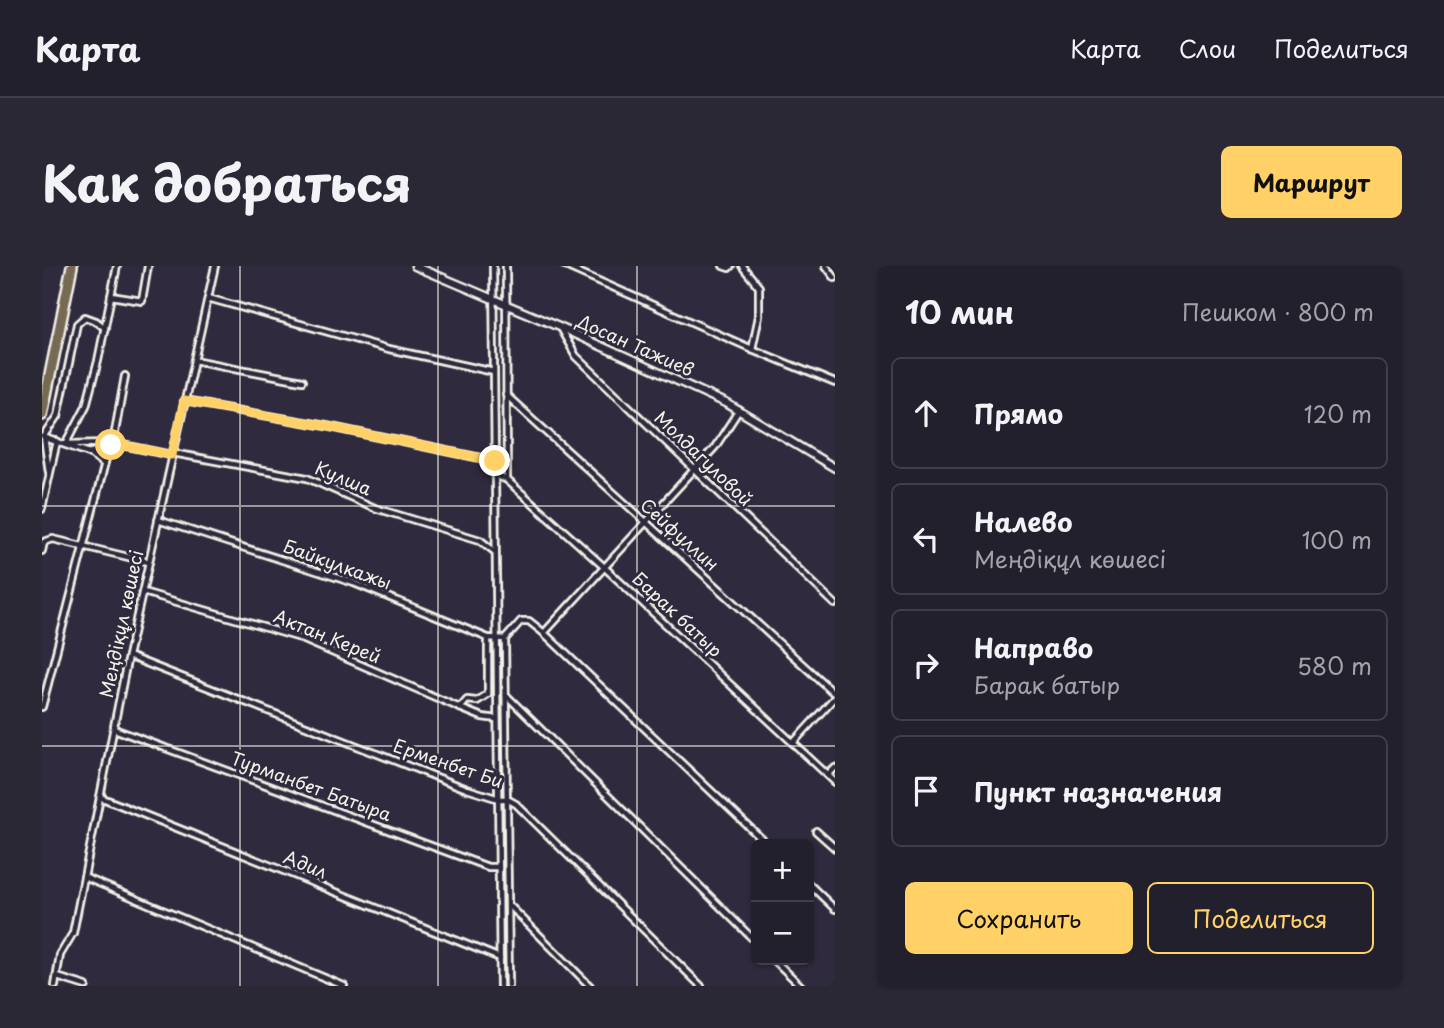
<!DOCTYPE html>
<html lang="ru">
<head>
<meta charset="utf-8">
<style>
  :root { --surface:#23202e; --page:#2b2836; --text:#f1f3f6; --muted:#a3a3aa; --line:#403e4a; --accent:#ffd166 }
  body { margin:0; font-family:"Playpen Sans",sans-serif; background:var(--page); color:var(--text) }
  .controls { position:absolute; right:21px; bottom:21px; display:grid; overflow:hidden; border-radius:10px; box-shadow:0 2px 5px #0004 }
  .controls button { width:63px; height:63px; display:grid; place-items:center; padding:0; border:0; border-bottom:2px solid var(--line); background:var(--surface); color:var(--text); font:35px sans-serif }
  .stop { position:absolute; width:21px; height:21px; margin:-16px; border:5px solid #ffd166; border-radius:50%; background:#fff }
  .stop.end { background:#ffd166; border-color:#fff; box-shadow:0 2px 7px #0008 }
  .list { margin:0; padding:0; list-style:none }
  h2 { display:flex; justify-content:space-between; align-items:center; height:91px; margin:0; padding:0 28px; font-size:30px }
  h2 small { font-size:23px; font-weight:400; color:var(--muted) }
  .list li { display:grid; grid-template-columns:46px 1fr auto; gap:21px; align-items:center; box-sizing:border-box; height:112px; margin:0 14px 14px; padding:0 14px; border:2px solid var(--line); border-radius:10px }
  .list b { display:block; font-size:26px; white-space:nowrap }
  .list p { margin:0; font-size:23px; white-space:nowrap; color:var(--muted) }
  .list em { font-size:23px; font-style:normal; color:var(--muted) }
  .actions { display:flex; gap:14px; padding:21px 28px }
  .actions a { flex:1; padding:16px 0; border:2px solid var(--accent); border-radius:10px; text-align:center; font-size:24px; color:var(--accent) }
  .actions .main { background:var(--accent); color:#111 }
  .icon { flex:none; width:38px; height:38px; fill:none; stroke:currentColor; stroke-width:2; stroke-linecap:round; stroke-linejoin:round }
  .map { position:relative; flex:none; width:793px; height:720px; overflow:hidden; border-radius:10px }
  header { display:flex; align-items:center; gap:42px; box-sizing:border-box; height:98px; padding:0 35px; background:var(--surface); border-bottom:2px solid var(--line) }
  header strong { font-size:33px }
  nav { display:flex; gap:38px; margin-inline-start:auto; font-size:24px }
  .intro { display:flex; align-items:center; justify-content:space-between; box-sizing:border-box; height:168px; padding:0 42px }
  h1 { margin:0; font-size:49px }
  .button { padding:18px 32px; border-radius:10px; background:var(--accent); color:#111; font-size:24px; font-weight:700 }
  main { display:flex; gap:42px; padding:0 42px }
  aside { flex:1; background:var(--surface); border-radius:10px; box-shadow:0 2px 5px #0004 }
  .map>svg:first-child { display:block }
  .lines { fill:none; stroke-linecap:round; stroke-linejoin:round }
  .street-casing { stroke:#f4f1e8; stroke-width:10 }
  .secondary-casing { stroke:#f4f1e8; stroke-width:11 }
  .highway-casing { stroke:#f4f1e8; stroke-width:14 }
  .street { stroke:#2f2a3d; stroke-width:4.5 }
  .secondary { stroke:#2f2a3d; stroke-width:6 }
  .highway { stroke:#766a54; stroke-width:9 }
  .route { stroke:#ffd166; stroke-width:9 }
  .grid { fill:none; stroke:#f4f1e8; stroke-width:2; stroke-opacity:0.55 }
  .labels { text-anchor:middle; stroke-width:6; stroke-linejoin:round; paint-order:stroke }
  .street-label { font-size:18px; fill:#f4f1e8; stroke:#2f2a3d }
</style>
</head>
<body>
<header>
<strong>Карта</strong>
<nav><a>Карта</a><a>Слои</a><a>Поделиться</a></nav>
</header>
<div class="intro"><h1>Как добраться</h1><a class="button">Маршрут</a></div>
<main>
<div class="map">
<svg width="793" height="720" viewBox="0 0 793 720">
  <rect width="100%" height="100%" fill="#2f2a3d"/>
  <filter id="ink" filterUnits="userSpaceOnUse"><feTurbulence type="fractalNoise" baseFrequency=".0143" numOctaves="2"/><feDisplacementMap in="SourceGraphic" scale="14" xChannelSelector="R" yChannelSelector="G"/><feConvolveMatrix kernelMatrix="1 2 1 2 8 2 1 2 1" color-interpolation-filters="sRGB"/></filter>
  <g filter="url(#ink)">
    <g class="lines">
      <g class="street-casing">
        <g id="street">
          <path d="M75,0L56,95L44,140L24,178L71,177L130,189"/>
          <path d="M451,0L458,720"/>
          <path d="M464,0L465,214"/>
          <path d="M523,0L710,83L793,117"/>
          <path d="M681,0L687,2L689,0"/>
          <path d="M700,0L717,21V50L710,83"/>
          <path d="M784,0L793,12"/>
          <path d="M69,30L100,35L106,0"/>
          <path d="M166,32L347,83L452,106"/>
          <path d="M518,62L534,90L793,338"/>
          <path d="M152,94L260,115"/>
          <path d="M464,129L793,428"/>
          <path d="M142,135L284,160L453,195"/>
          <path d="M1,171L47,187L67,181"/>
          <path d="M48,187L62,198"/>
          <path d="M131,187L265,212L333,242L438,274L452,285"/>
          <path d="M7,206L2,171L16,150L35,58L43,51L54,55L63,62"/>
          <path d="M453,209L465,214L561,300L793,516"/>
          <path d="M0,243L15,175"/>
          <path d="M116,254L312,317L446,372L463,373"/>
          <path d="M0,285L2,276L11,273L107,296"/>
          <path d="M101,326L255,371L418,442L440,451L455,453"/>
          <path d="M502,367L673,181L697,144"/>
          <path d="M86,390L425,523L457,533H465L474,538L659,720"/>
          <path d="M464,429L714,676"/>
          <path d="M0,441L67,181L71,177L83,110"/>
          <path d="M418,442L425,434L435,435L446,428V372"/>
          <path d="M72,463L446,601H457"/>
          <path d="M751,477L793,431"/>
          <path d="M786,509L793,502"/>
          <path d="M58,531L458,692"/>
          <path d="M774,565L793,582"/>
          <path d="M42,611L302,720"/>
          <path d="M767,618L793,643"/>
          <path d="M467,639L548,720"/>
          <path d="M732,694L759,720"/>
          <path d="M15,711L44,720"/>
          <path d="M13,720L18,689L31,667L86,390L173,0"/>
          <path d="M467,720L463,373L479,355H487L502,367L725,578"/>
        </g>
      </g>
      <g class="secondary-casing">
        <path id="secondary" d="M373,0L517,61L684,137L793,202"/>
      </g>
      <g class="highway-casing">
        <path id="highway" d="M0,149L30,0"/>
      </g>
      <use href="#street" class="street"/>
      <use href="#secondary" class="secondary"/>
      <use href="#highway" class="highway"/>
    </g>
  </g>
  <g class="lines" filter="url(#ink)">
    <path class="route" d="M69,179L71,177L130,189L142,135L284,160L453,195"/>
  </g>
  <path class="grid" d="M198,0V720M396,0V720M595,0V720M0,240H793M0,480H793"/>
  <g class="labels">
    <g class="street-label">
      <text transform="translate(593 80) rotate(24)" y="6">Досан Тажиев</text>
      <text transform="translate(661 193) rotate(44)" y="6">Молдагуловой</text>
      <text transform="translate(301 213) rotate(23)" y="6">Кулша</text>
      <text transform="translate(637 269) rotate(42)" y="6">Сейфуллин</text>
      <text transform="translate(295 299) rotate(20)" y="6">Байкулкажы</text>
      <text transform="translate(635 349) rotate(43)" y="6">Барак батыр</text>
      <text transform="translate(80 358) rotate(-78)" y="6">Меңдіқұл көшесі</text>
      <text transform="translate(285 371) rotate(22)" y="6">Актан Керей</text>
      <text transform="translate(406 498) rotate(19)" y="6">Ерменбет Би</text>
      <text transform="translate(269 521) rotate(20)" y="6">Турманбет Батыра</text>
      <text transform="translate(263 599) rotate(22)" y="6">Адил</text>
    </g>
  </g>
</svg>
<div class="controls">
<button>+</button>
<button>−</button>
</div>
<div class="stop" style="left:69px;top:179px"></div>
<div class="stop end" style="left:453px;top:195px"></div>
</div>
<aside>
<h2>10 мин<small>Пешком · 800 m</small></h2>
<ul class="list">
<li><svg class="icon" aria-label="ahead" viewBox="0 0 24 24"><path d="M12 20V5M6 11l6-6 6 6"/></svg><div><b>Прямо</b></div><em>120 m</em></li>
<li><svg class="icon" aria-label="left" viewBox="0 0 24 24"><path d="M17 20v-9H6M10 6l-5 5 5 5"/></svg><div><b>Налево</b><p>Меңдіқұл көшесі</p></div><em>100 m</em></li>
<li><svg class="icon" aria-label="right" viewBox="0 0 24 24"><path d="M7 20v-9h11M14 6l5 5-5 5"/></svg><div><b>Направо</b><p>Барак батыр</p></div><em>580 m</em></li>
<li><svg class="icon" aria-label="arrive" viewBox="0 0 24 24"><path d="M6 21V4h12l-3 4 3 4H6"/></svg><div><b>Пункт назначения</b></div></li>
</ul>
<div class="actions"><a class="main">Сохранить</a><a>Поделиться</a></div>
</aside>
</main>
</body>
</html>
